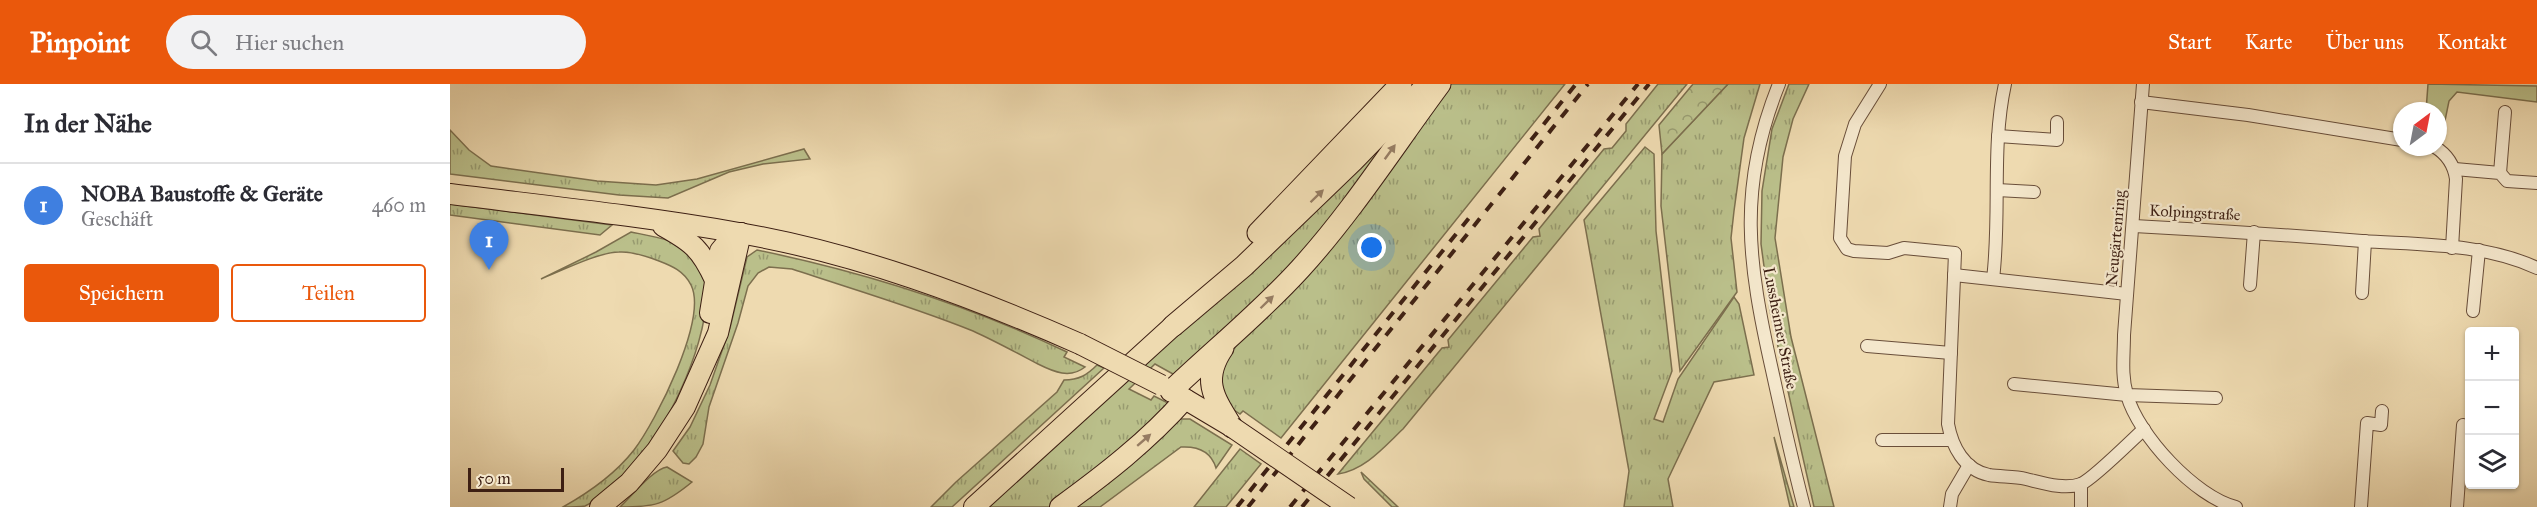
<!DOCTYPE html>
<html lang="de">
<head>
<meta charset="utf-8">
<style>
  :root { --surface:#fff; --page:#f2f2f3; --text:#2b2b33; --muted:#7c7c81; --line:#e1e1e2; --accent:#ea580c }
  body { margin:0; font-family:"IM FELL Great Primer",serif; background:var(--page); color:var(--text) }
  .controls { position:absolute; right:18px; bottom:18px; display:grid; overflow:hidden; border-radius:6px; box-shadow:0 2px 4px #0004 }
  .controls button { width:54px; height:54px; display:grid; place-items:center; padding:0; border:0; border-bottom:2px solid var(--line); background:var(--surface); color:var(--text); font:30px sans-serif }
  .compass { position:absolute; left:1943px; top:18px; width:54px; height:54px; border-radius:50%; background:var(--surface); box-shadow:0 2px 4px #0004; rotate:32deg }
  .scale { position:absolute; left:18px; bottom:15px; width:96px; box-sizing:border-box; padding-left:6px; border:3px solid #3d1f13; border-top:0; font-size:16px; line-height:21px; white-space:nowrap; color:#3d1f13; -webkit-text-stroke:4px #f4e7cc; paint-order:stroke }
  .you { position:absolute; left:922px; top:164px; width:21px; height:21px; margin:-15px; border:4px solid #fff; border-radius:50%; background:#1a73e8; box-shadow:0 0 0 9px #1a73e833 }
  .badge { display:grid; place-items:center; width:39px; height:39px; border-radius:50%; background:var(--accent); color:#fff; font-size:20px; font-weight:700 }
  .pin { position:absolute; translate:-50% -50px; filter:drop-shadow(0 2px 3px #0008) }
  .pin::after { content:''; position:absolute; top:32px; width:21px; height:18px; background:inherit; clip-path:polygon(0 0,100% 0,50% 100%) }
  .list { margin:0; padding:0; list-style:none }
  h2 { display:flex; justify-content:space-between; align-items:center; height:78px; margin:0; padding:0 24px; font-size:26px }
  h2 small { font-size:20px; font-weight:400; color:var(--muted) }
  .list li { display:grid; grid-template-columns:39px 1fr auto; gap:18px; align-items:center; box-sizing:border-box; height:84px; padding:0 24px; border-top:2px solid var(--line) }
  .list b { display:block; font-size:22px; white-space:nowrap }
  .list p { margin:0; font-size:20px; white-space:nowrap; color:var(--muted) }
  .list em { font-size:20px; font-style:normal; color:var(--muted) }
  .actions { display:flex; gap:12px; padding:18px 24px }
  .actions a { flex:1; padding:14px 0; border:2px solid var(--accent); border-radius:6px; text-align:center; font-size:21px; color:var(--accent) }
  .actions .main { background:var(--accent); color:#fff }
  .icon { flex:none; width:33px; height:33px; fill:none; stroke:currentColor; stroke-width:2; stroke-linecap:round; stroke-linejoin:round }
  .map { position:relative; flex:none; width:2087px; height:423px; overflow:hidden }
  header { display:flex; align-items:center; gap:36px; box-sizing:border-box; height:84px; padding:0 30px; background:var(--accent); color:#fff }
  header strong { font-size:28px }
  nav { display:flex; gap:33px; margin-inline-start:auto; font-size:21px }
  .search { width:420px; height:54px; background:var(--page); display:flex; align-items:center; gap:15px; box-sizing:border-box; padding:0 21px; border-radius:33px; color:var(--muted); font-size:22px }
  main { display:flex }
  aside { flex:1; background:var(--surface) }
  .map>svg:first-child { display:block }
  .grass { fill:url(#grass-tufts); stroke:#7c6f4e; stroke-width:1.5 }
  .forest { fill:url(#forest-crowns); stroke:#7c6f4e; stroke-width:1.5 }
  .park { fill:#babf8a; stroke:#7c6f4e; stroke-width:1.5 }
  .lines { fill:none; stroke-linecap:round; stroke-linejoin:round }
  .street-casing { stroke:#694e3a; stroke-width:14 }
  .primary-casing { stroke:#3d1f13; stroke-width:22 }
  .highway-casing { stroke:#3d1f13; stroke-width:23 }
  .street { stroke:#f4e7cc; stroke-width:12 }
  .primary { stroke:#eedab0; stroke-width:20 }
  .highway { stroke:#eedab0; stroke-width:21 }
  .rail { stroke:#3d1f13; stroke-width:4; stroke-dasharray:10 10; stroke-linecap:butt }
  .primary-bridge-casing { stroke:#3d1f13; stroke-width:22; stroke-linecap:butt }
  .primary-bridge { stroke:#eedab0; stroke-width:20 }
  .oneway { fill:#967c62 }
  .labels { text-anchor:middle; stroke-width:4.5; stroke-linejoin:round; paint-order:stroke }
  .street-label { font-size:16px; fill:#3d1f13; stroke:#f4e7cc }
</style>
</head>
<body>
<header>
<strong>Pinpoint</strong>
<div class="search"><svg class="icon" aria-label="search" viewBox="0 0 24 24"><circle cx="10" cy="10" r="6"/><path d="M15 15l6 6"/></svg>Hier suchen</div>
<nav><a>Start</a><a>Karte</a><a>Über uns</a><a>Kontakt</a></nav>
</header>
<main>
<aside>
<h2>In der Nähe<small></small></h2>
<ul class="list">
<li><span class="badge" style="background:#3f7fe0">1</span><div><b>NOBA Baustoffe &amp; Geräte</b><p>Geschäft</p></div><em>460 m</em></li>
</ul>
<div class="actions"><a class="main">Speichern</a><a>Teilen</a></div>
</aside>
<div class="map">
<svg width="2087" height="423" viewBox="0 0 2087 423">
  <defs>
    <pattern id="grass-tufts" width="24" height="20" patternUnits="userSpaceOnUse" patternTransform="scale(1.5)"><rect width="24" height="20" fill="#babf8a"/><path d="M3 7l-1-3M5 7V3M7 7l1-3M15 17l-1-3M17 17v-4M19 17l1-3" fill="none" stroke="#989b70"/></pattern>
    <pattern id="forest-crowns" width="20" height="18" patternUnits="userSpaceOnUse" patternTransform="scale(1.5)"><rect width="20" height="18" fill="#babf8a"/><path d="M2 6a3 3 0 1 1 6 0M12 15a3 3 0 1 1 6 0" fill="none" stroke="#989b70"/></pattern>
  </defs>
  <rect width="100%" height="100%" fill="#eedab0"/>
  <filter id="stains"><feTurbulence type="fractalNoise" baseFrequency=".00333" numOctaves="4"/><feColorMatrix values="0 0 0 0 .2 0 0 0 0 .09 0 0 0 0 .02 0 0 0 .5 -.17"/></filter>
  <radialGradient id="worn" r=".72"><stop offset=".6" stop-color="#630" stop-opacity="0"/><stop offset="1" stop-color="#630" stop-opacity=".3"/></radialGradient>
  <g class="grass">
    <path d="M999,0H1115L831,354L793,327L790,330L781,324L767,305L770,275Z"/>
    <path d="M1208,0H1237L953,345C934,363 915,386 888,390L992,264L999,263L998,256L1083,153L1090,152L1089,145L1154,65L1162,64L1176,47V40Z"/>
    <path d="M1278,0H1310L1294,54L1284,127L1281,154L1287,208L1230,287L1211,122L1212,70Z"/>
    <path d="M1339,0H1359L1343,35L1333,73L1325,154L1341,253L1384,423H1364L1320,227L1311,160L1312,107L1322,45Z"/>
    <path d="M959,24L905,109L813,212L723,293V290L705,280L679,305L701,316L704,312L718,319L708,336L601,423H539L826,159Z"/>
    <path d="M0,46L19,66L41,82L147,97L206,101L247,95L354,65L360,75L313,80L279,88L218,114L169,111L0,90Z"/>
    <path d="M1195,63L1204,70L1206,147L1222,287L1204,335L1213,338L1228,295L1284,213L1289,220L1304,291L1264,298L1218,395L1223,423H1174L1179,387L1134,136Z"/>
    <path d="M0,120L162,141L150,151L0,131Z"/>
    <path d="M181,148C200,152 231,156 245,172C277,209 234,307 211,343C196,367 161,410 135,422C129,423 119,423 113,423C138,409 166,389 184,366C206,337 258,235 241,201C234,187 222,182 209,177C196,172 182,167 169,168C149,168 111,187 91,195L146,168Z"/>
    <path d="M307,166C414,188 518,221 617,268L614,273L635,283C620,295 604,288 588,280C567,269 545,257 523,247C464,223 402,205 342,185L319,183L308,189L298,202L288,239L259,323L253,360L246,373L239,380L233,379L223,367L240,343L260,301L280,244L297,173Z"/>
    <path d="M647,281L654,284L502,423H481L506,398L607,308L614,296C629,296 637,291 647,281Z"/>
    <path d="M730,335H740L782,361L766,384C761,367 748,362 731,363L650,423H622L721,338Z"/>
    <path d="M1324,353L1344,423H1340Z"/>
    <path d="M790,365L811,380L776,423H744Z"/>
    <path d="M217,383L242,398C214,421 205,423 170,423C181,413 203,385 217,383Z"/>
  </g>
  <g class="forest">
    <path d="M1243,0H1278L1212,70L1209,41Z"/>
    <path d="M911,388L948,423H942L914,395Z"/>
  </g>
  <path class="park" d="M1978,0L2087,2V18L2007,8L1999,17L1991,56L1988,55V27H1976Z"/>
  <g class="lines">
    <g class="street-casing">
      <g id="street">
        <path d="M1329,0C1287,104 1298,179 1322,286C1332,332 1342,377 1354,423"/>
        <path d="M1430,0L1405,40L1395,72L1390,154L1397,165L1404,167L1438,169L1454,164L1505,169L1498,340C1502,362 1514,386 1539,391C1551,393 1564,392 1576,395C1593,399 1614,406 1631,400C1643,395 1682,356 1694,345"/>
        <path d="M1693,0L1674,251C1674,271 1671,291 1677,311C1688,351 1745,413 1786,423"/>
        <path d="M1691,18L1798,31L1952,56"/>
        <path d="M1548,52L1607,56V38"/>
        <path d="M1985,63C1998,71 2004,81 2006,95L2002,164"/>
        <path d="M2005,85L2050,89L2057,97L2087,99"/>
        <path d="M2050,89L2055,28"/>
        <path d="M1547,106L1584,108"/>
        <path d="M1684,142C1760,146 1836,151 1912,157C1970,161 2033,159 2087,184"/>
        <path d="M1504,191L1677,210"/>
        <path d="M1543,195C1551,130 1541,64 1555,0"/>
        <path d="M1800,201L1804,148"/>
        <path d="M1912,209L1915,157"/>
        <path d="M2023,227L2029,166"/>
        <path d="M1417,262L1501,269"/>
        <path d="M1564,300L1677,311L1766,314"/>
        <path d="M1432,356H1501"/>
        <path d="M1500,423L1502,410L1519,381"/>
        <path d="M1631,423V400"/>
        <path d="M1911,423L1917,339L1931,341L1932,327"/>
        <path d="M2007,423L2013,341"/>
      </g>
    </g>
    <g class="primary-casing">
      <g id="primary">
        <path d="M0,110C96,122 193,132 289,149C406,169 521,212 630,260"/>
        <path d="M213,142C242,158 251,165 265,196"/>
        <path d="M260,229L270,167L280,155L291,149"/>
        <path d="M725,309L782,343"/>
        <path d="M150,423L179,399L207,366L235,323L268,249L291,149"/>
        <path d="M524,423L723,242"/>
        <path d="M610,423C654,391 698,357 735,315"/>
      </g>
    </g>
    <g class="highway-casing">
      <g id="highway">
        <path d="M808,149L951,0"/>
        <path d="M723,242L794,182L903,77L975,3"/>
        <path d="M773,264C751,296 764,314 782,343"/>
        <path d="M721,307C764,266 810,229 850,185C902,128 944,62 990,0"/>
      </g>
    </g>
    <use href="#street" class="street"/>
    <use href="#primary" class="primary"/>
    <use href="#highway" class="highway"/>
    <g class="rail">
      <path d="M1081,56L1126,0"/>
      <path d="M787,423L1019,134"/>
      <path d="M798,423L1138,0"/>
      <path d="M840,423L1188,0"/>
      <path d="M852,423L1199,0"/>
    </g>
    <g class="primary-bridge-casing">
      <g id="primary-bridge">
        <path d="M630,260L711,301"/>
        <path d="M782,343L899,423"/>
      </g>
    </g>
    <use href="#primary-bridge" class="primary-bridge"/>
  </g>
  <defs><path id="oneway-solid" d="M-6-.8H1V-3.2L6.5 0L1 3.2V.8H-6Z" transform="scale(1.5)"/></defs>
  <g class="oneway">
    <use href="#oneway-solid" transform="translate(940 68) rotate(-54)"/>
    <use href="#oneway-solid" transform="translate(867 112) rotate(-44)"/>
    <use href="#oneway-solid" transform="translate(817 218) rotate(-44)"/>
    <use href="#oneway-solid" transform="translate(694 356) rotate(-41)"/>
  </g>
  <g class="labels">
    <g class="street-label">
      <text transform="translate(1745 128) rotate(3)" y="6">Kolpingstraße</text>
      <text transform="translate(1665 154) rotate(-85)" y="6">Neugärtenring</text>
      <text transform="translate(1331 244) rotate(79)" y="6">Lussheimer Straße</text>
    </g>
  </g>
  <rect width="100%" height="100%" filter="url(#stains)"/>
  <rect width="100%" height="100%" fill="url(#worn)"/>
</svg>
<div class="controls">
<button>+</button>
<button>−</button>
<button><svg class="icon" aria-label="layers" viewBox="0 0 24 24"><path d="M12 4l9 5-9 5-9-5zM3 14l9 5 9-5"/></svg></button>
</div>
<svg class="compass" viewBox="-18 -18 36 36"><path d="M0-13l5 13h-10z" fill="#e53935"/><path d="M0 13l5-13h-10z" fill="#7c7c81"/></svg>
<div class="scale">50 m</div>
<div class="you"></div>
<div class="pin badge" style="left:39px;top:186px;background:#3f7fe0">1</div>
</div>
</main>
</body>
</html>
